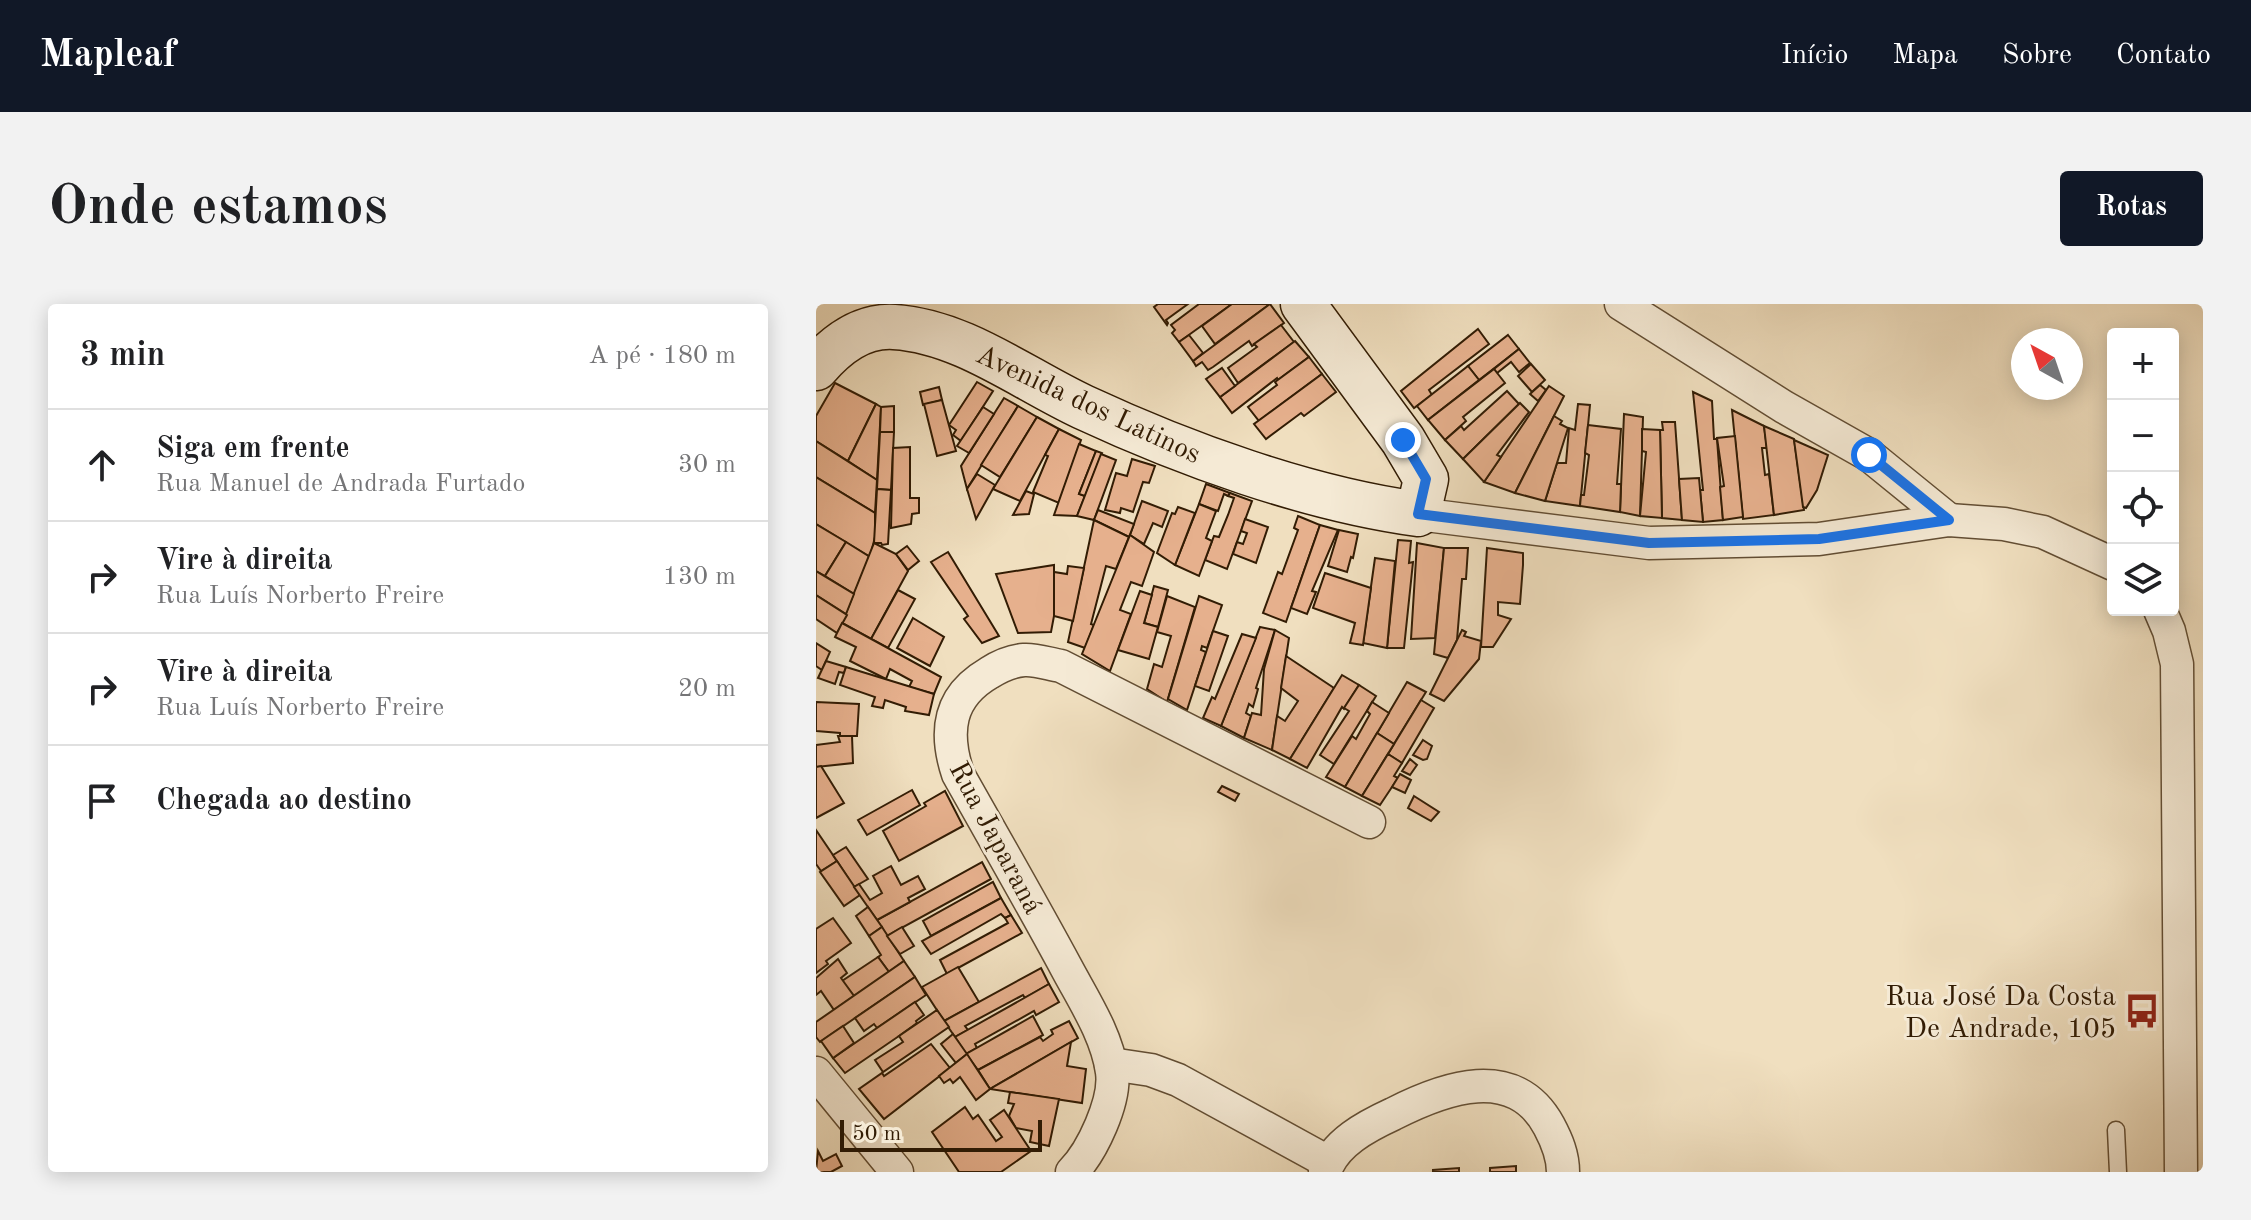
<!DOCTYPE html>
<html lang="pt">
<head>
<meta charset="utf-8">
<style>
  :root { --surface:#fff; --page:#f2f2f2; --text:#202124; --muted:#757577; --line:#e0e0e0; --accent:#111827 }
  body { margin:0; font-family:"Old Standard TT",serif; background:var(--page); color:var(--text) }
  .controls { position:absolute; right:24px; top:24px; display:grid; overflow:hidden; border-radius:8px; box-shadow:0 4px 20px #0003 }
  .controls button { width:72px; height:72px; display:grid; place-items:center; padding:0; border:0; border-bottom:2px solid var(--line); background:var(--surface); color:var(--text); font:40px sans-serif }
  .compass { position:absolute; left:1195px; top:24px; width:72px; height:72px; border-radius:50%; background:var(--surface); box-shadow:0 4px 20px #0003; rotate:320deg }
  .scale { position:absolute; left:24px; bottom:20px; width:202px; box-sizing:border-box; padding-left:8px; border:4px solid #321c04; border-top:0; font-size:22px; line-height:28px; white-space:nowrap; color:#321c04; -webkit-text-stroke:6px #f5ead5; paint-order:stroke }
  .stop { position:absolute; width:24px; height:24px; margin:-18px; border:6px solid #1a73e8; border-radius:50%; background:#fff }
  .stop.end { background:#1a73e8; border-color:#fff; box-shadow:0 2px 8px #0008 }
  .list { margin:0; padding:0; list-style:none }
  h2 { display:flex; justify-content:space-between; align-items:center; height:104px; margin:0; padding:0 32px; font-size:34px }
  h2 small { font-size:26px; font-weight:400; color:var(--muted) }
  .list li { display:grid; grid-template-columns:52px 1fr auto; gap:24px; align-items:center; box-sizing:border-box; height:112px; padding:0 32px; border-top:2px solid var(--line) }
  .list b { display:block; font-size:30px; white-space:nowrap }
  .list p { margin:0; font-size:26px; white-space:nowrap; color:var(--muted) }
  .list em { font-size:26px; font-style:normal; color:var(--muted) }
  .icon { flex:none; width:44px; height:44px; fill:none; stroke:currentColor; stroke-width:2; stroke-linecap:round; stroke-linejoin:round }
  .map { position:relative; flex:none; width:1387px; height:868px; overflow:hidden; border-radius:8px }
  header { display:flex; align-items:center; gap:48px; box-sizing:border-box; height:112px; padding:0 40px; background:var(--accent); color:#fff }
  header strong { font-size:38px }
  nav { display:flex; gap:44px; margin-inline-start:auto; font-size:28px }
  .intro { display:flex; align-items:center; justify-content:space-between; box-sizing:border-box; height:192px; padding:0 48px }
  h1 { margin:0; font-size:56px }
  .button { padding:20px 36px; border-radius:8px; background:var(--accent); color:#fff; font-size:28px; font-weight:700 }
  main { display:flex; gap:48px; padding:0 48px }
  aside { flex:1; background:var(--surface); border-radius:8px; box-shadow:0 4px 20px #0003 }
  .map>svg:first-child { display:block }
  .building { fill:#e6b08d; stroke:#321c04; stroke-width:2 }
  .lines { fill:none; stroke-linecap:round; stroke-linejoin:round }
  .service-casing { stroke:#624d33; stroke-width:19 }
  .minor-casing { stroke:#624d33; stroke-width:35 }
  .secondary-casing { stroke:#321c04; stroke-width:47 }
  .service { stroke:#f5ead5; stroke-width:16 }
  .minor { stroke:#f5ead5; stroke-width:32 }
  .secondary { stroke:#f5ead5; stroke-width:44 }
  .route { stroke:#1a73e8; stroke-width:10 }
  .labels { text-anchor:middle; stroke-width:6; stroke-linejoin:round; paint-order:stroke }
  .street-label { font-size:28px; fill:#321c04; stroke:#f5ead5 }
  .poi-label { font-size:28px; fill:#321c04; stroke:#f5ead5; text-anchor:end }
</style>
</head>
<body>
<header>
<strong>Mapleaf</strong>
<nav><a>Início</a><a>Mapa</a><a>Sobre</a><a>Contato</a></nav>
</header>
<div class="intro"><h1>Onde estamos</h1><a class="button">Rotas</a></div>
<main>
<aside>
<h2>3 min<small>A pé · 180 m</small></h2>
<ul class="list">
<li><svg class="icon" aria-label="ahead" viewBox="0 0 24 24"><path d="M12 20V5M6 11l6-6 6 6"/></svg><div><b>Siga em frente</b><p>Rua Manuel de Andrada Furtado</p></div><em>30 m</em></li>
<li><svg class="icon" aria-label="right" viewBox="0 0 24 24"><path d="M7 20v-9h11M14 6l5 5-5 5"/></svg><div><b>Vire à direita</b><p>Rua Luís Norberto Freire</p></div><em>130 m</em></li>
<li><svg class="icon" aria-label="right" viewBox="0 0 24 24"><path d="M7 20v-9h11M14 6l5 5-5 5"/></svg><div><b>Vire à direita</b><p>Rua Luís Norberto Freire</p></div><em>20 m</em></li>
<li><svg class="icon" aria-label="arrive" viewBox="0 0 24 24"><path d="M6 21V4h12l-3 4 3 4H6"/></svg><div><b>Chegada ao destino</b></div></li>
</ul>
</aside>
<div class="map">
<svg width="1387" height="868" viewBox="0 0 1387 868">
  <rect width="100%" height="100%" fill="#f0dfbf"/>
  <filter id="stains"><feTurbulence type="fractalNoise" baseFrequency=".0025" numOctaves="4"/><feColorMatrix values="0 0 0 0 .2 0 0 0 0 .09 0 0 0 0 .02 0 0 0 .5 -.17"/></filter>
  <radialGradient id="worn" r=".72"><stop offset=".6" stop-color="#630" stop-opacity="0"/><stop offset="1" stop-color="#630" stop-opacity=".3"/></radialGradient>
  <g class="building">
    <path d="M342,0H372L350,16L352,19L351,21L338,3Z"/>
    <path d="M383,0H416L363,38L356,29L359,26L355,21Z"/>
    <path d="M416,0H454L399,40L386,22Z"/>
    <path d="M454,0L468,19L436,42L433,37L397,63L392,66L386,58L380,62L377,57Z"/>
    <path d="M465,21L478,38L422,79L412,64L441,43L438,40Z"/>
    <path d="M662,25L673,40L613,86L616,91L598,104L585,87Z"/>
    <path d="M373,31L387,49L377,57L363,38Z"/>
    <path d="M692,31L703,45L663,76L652,62Z"/>
    <path d="M479,37L493,53L462,76L461,74L416,109L404,93Z"/>
    <path d="M703,45L714,59L703,68L695,58L681,69L678,65Z"/>
    <path d="M493,53L506,70L443,117L432,103L461,81L459,78Z"/>
    <path d="M715,60L729,76L716,88L702,72Z"/>
    <path d="M652,62L663,76L612,116L601,102Z"/>
    <path d="M406,64L419,82L404,93L390,75Z"/>
    <path d="M678,65L689,79L647,113L650,117L629,136L612,116Z"/>
    <path d="M506,70L520,88L488,112L485,109L450,135L438,120Z"/>
    <path d="M161,78L177,87L145,137L137,131L140,126L133,121Z"/>
    <path d="M19,79L60,100L32,157L0,137V112Z"/>
    <path d="M724,81L730,86L722,97L714,90Z"/>
    <path d="M733,82L748,92L699,189L668,178Z"/>
    <path d="M123,83L126,96L107,101L104,88Z"/>
    <path d="M691,87L703,100L647,155L629,136L645,122L648,126Z"/>
    <path d="M877,88L896,97L898,135H901L907,216L887,218L884,186H887Z"/>
    <path d="M188,94L202,102L151,185L145,162Z"/>
    <path d="M126,96L140,147L121,152L108,100Z"/>
    <path d="M704,99L713,108L681,151L685,153L668,178L647,155Z"/>
    <path d="M60,100L65,103L61,176L32,157Z"/>
    <path d="M762,100L774,101L764,202L729,197L741,159H750L753,124L759,126Z"/>
    <path d="M78,102V128H64L65,103Z"/>
    <path d="M202,102L221,113L184,173L165,161Z"/>
    <path d="M167,103L178,110L153,149L141,142Z"/>
    <path d="M916,106L948,122L951,144H946L949,171L953,170L958,211L927,215Z"/>
    <path d="M808,110L827,113L824,212L804,208Z"/>
    <path d="M738,112L746,117L744,120L752,124L729,197L699,189Z"/>
    <path d="M221,113L243,125L204,197L177,185Z"/>
    <path d="M846,118H859L866,216L846,214L844,126H847Z"/>
    <path d="M772,121L805,125L801,180H805L804,208L764,202L765,191H768L773,151L769,149Z"/>
    <path d="M948,122L978,135L988,206L958,211Z"/>
    <path d="M243,125L265,136L243,199L217,188L232,152L229,151Z"/>
    <path d="M826,125L844,126L846,214L824,212L830,148L826,147Z"/>
    <path d="M64,128H78L75,186L61,185Z"/>
    <path d="M919,132L927,213L907,216L904,183L908,182L901,134Z"/>
    <path d="M978,136L1012,151L1001,186L990,204L987,203Z"/>
    <path d="M0,137L61,176L59,209L0,173Z"/>
    <path d="M263,140L280,147L263,190L269,192L261,212L238,211Z"/>
    <path d="M94,143V194H103V209L96,210L95,220L75,224L77,144Z"/>
    <path d="M280,147L286,149L269,192L263,190Z"/>
    <path d="M285,150L300,156L278,216L261,212Z"/>
    <path d="M316,155L339,162L333,179L327,178L317,208L305,204L304,209L289,206L300,169L311,172Z"/>
    <path d="M161,170L179,181L160,215L151,185Z"/>
    <path d="M0,173L59,209V233L54,253L0,220Z"/>
    <path d="M883,174L887,218L866,216L863,175Z"/>
    <path d="M390,180L414,189L412,192L408,190L402,207L383,200Z"/>
    <path d="M61,185L75,186L72,240L66,241L65,239H58Z"/>
    <path d="M210,187L218,190L213,210L197,211Z"/>
    <path d="M414,189L436,197L411,265L389,256L398,232L403,233L412,211L418,194L412,192Z"/>
    <path d="M326,197L352,207L346,223L337,219L328,240L314,231Z"/>
    <path d="M383,200L400,207L390,234L396,237L383,272L359,261Z"/>
    <path d="M362,203L379,209L359,261L341,249L356,209L359,210Z"/>
    <path d="M282,206L318,220L313,233L278,216Z"/>
    <path d="M482,212L504,221L470,318L447,309L462,268L466,270L482,226L478,224Z"/>
    <path d="M429,215L452,223L440,259L417,250L421,238L427,240L431,229L425,227Z"/>
    <path d="M278,216L313,233L300,265L290,262L275,320L278,321L269,344L252,338Z"/>
    <path d="M0,220L30,238L9,272L0,267Z"/>
    <path d="M504,221L522,226L496,287L500,288L491,310L475,304Z"/>
    <path d="M523,226L542,230L537,254L535,253L531,268L512,262Z"/>
    <path d="M314,231L338,248L326,282L315,278L304,306L315,310L294,367L266,350Z"/>
    <path d="M582,236L595,237L593,259L597,258L588,344H571Z"/>
    <path d="M30,238L54,253L38,290L9,272Z"/>
    <path d="M58,239L80,250L92,267L55,335L26,319Z"/>
    <path d="M601,239L628,244L619,334L595,335Z"/>
    <path d="M91,242L103,257L92,266L80,250Z"/>
    <path d="M628,244H652L650,275H646L641,336L632,354L618,350Z"/>
    <path d="M671,244L707,249V261L704,300L682,298V311L695,315L677,343H665Z"/>
    <path d="M132,248L183,332L166,339L148,315L152,312L115,258Z"/>
    <path d="M559,254L579,257L571,344L547,339Z"/>
    <path d="M238,261V312L235,328L202,329L180,270Z"/>
    <path d="M252,262L268,264L257,317L238,312V268L251,270Z"/>
    <path d="M0,267L38,290L30,310L0,291Z"/>
    <path d="M509,269L555,284L547,341L534,339L539,319L497,304Z"/>
    <path d="M338,282L352,286L342,323L328,319Z"/>
    <path d="M82,286L99,295L72,344L55,335Z"/>
    <path d="M324,287L336,291L328,319L342,323L333,355L302,346Z"/>
    <path d="M0,291L31,311L21,329L0,315Z"/>
    <path d="M351,292L379,303L351,398L331,385L338,360L346,363L355,332L341,328Z"/>
    <path d="M383,292L406,301L391,344L386,342L385,346L390,348L371,406L352,395Z"/>
    <path d="M97,314L128,333L114,362L81,344Z"/>
    <path d="M26,319L125,373L118,390L93,383L96,377L74,365L70,375L34,357L40,343L19,333Z"/>
    <path d="M444,323L459,326L440,384L442,385L437,403L433,400L430,409L435,412L428,434L405,422Z"/>
    <path d="M459,326L473,334L456,446L428,434L436,409L445,411L448,365Z"/>
    <path d="M646,326L650,328L648,332L665,337L663,355L628,397L614,390Z"/>
    <path d="M397,327L412,332L393,387L379,382Z"/>
    <path d="M426,330L440,334L405,422L387,414L396,393L399,395Z"/>
    <path d="M0,339L14,348L6,366L0,362Z"/>
    <path d="M470,352L518,384L474,455L456,446L461,412L469,417L482,397L465,384Z"/>
    <path d="M10,357L30,363L28,369L23,368L19,380L2,374Z"/>
    <path d="M30,363L118,390L113,411L89,407L90,403L69,396L67,404L56,402L59,393L24,381Z"/>
    <path d="M526,371L543,381L528,405L526,403L491,464L474,455Z"/>
    <path d="M591,378L610,388L578,440L561,429Z"/>
    <path d="M543,381L560,392L518,460L504,451L533,407L528,404Z"/>
    <path d="M605,396L618,404L586,459L572,450Z"/>
    <path d="M0,398L43,400L41,432H24V429L0,427Z"/>
    <path d="M556,398L573,409L529,483L510,473L536,432L540,435L554,410L551,407Z"/>
    <path d="M561,429L578,440L546,492L529,483Z"/>
    <path d="M22,432H36L37,459L0,463V441L24,438Z"/>
    <path d="M607,436L616,442L611,455L607,456L597,451Z"/>
    <path d="M572,450L586,459L578,472L582,474L564,501L546,492Z"/>
    <path d="M594,455L601,461L594,471L586,467Z"/>
    <path d="M5,462L28,499L0,514V463Z"/>
    <path d="M584,470L595,476L589,489L576,483Z"/>
    <path d="M406,482L423,490L419,497L402,488Z"/>
    <path d="M96,486L104,501L51,531L42,516Z"/>
    <path d="M129,487L147,522L83,557L67,527L110,502L108,499Z"/>
    <path d="M598,492L623,508L615,517L592,504Z"/>
    <path d="M0,526L21,557L5,567L0,560Z"/>
    <path d="M30,543L52,575L38,583L17,551Z"/>
    <path d="M21,557L44,591L28,602L4,568Z"/>
    <path d="M166,558L175,575L71,632L61,616Z"/>
    <path d="M75,562L85,581L102,572L109,585L92,594L94,598L61,616L38,583L43,580L54,596L66,589L57,572Z"/>
    <path d="M177,578L185,594L115,632L107,617Z"/>
    <path d="M185,594L195,611L189,614L185,610L115,650L106,637Z"/>
    <path d="M52,603L66,623L53,632L40,612Z"/>
    <path d="M195,611L206,629L131,670L124,656L192,619L189,614Z"/>
    <path d="M17,614L35,639L10,657L12,660L0,669V625Z"/>
    <path d="M66,623L88,657L73,668L62,653L65,651L53,632Z"/>
    <path d="M86,623L98,642L84,650L71,632Z"/>
    <path d="M62,653L73,668L38,692L26,677Z"/>
    <path d="M22,655L31,669L25,674L38,692L18,706L5,687L0,691V674Z"/>
    <path d="M88,657L99,673L4,738L0,733V718Z"/>
    <path d="M142,663L163,698L128,717L106,683Z"/>
    <path d="M225,664L233,680L209,694L207,691L149,722L152,726L139,733L128,717Z"/>
    <path d="M99,673L110,691L61,724L58,720L48,727L39,714Z"/>
    <path d="M233,680L243,698L220,711L218,707L159,740L161,744L150,750L139,733Z"/>
    <path d="M99,698L108,711L100,717L101,719L83,732L29,769L17,754Z"/>
    <path d="M121,706L133,723L67,768L59,756L87,738L83,732Z"/>
    <path d="M217,712L227,731L162,766L150,750Z"/>
    <path d="M253,717L262,734L174,785L162,766L224,733L227,737L237,730L235,726Z"/>
    <path d="M27,722L38,739L17,754L5,737Z"/>
    <path d="M137,730L151,750L140,759L125,740Z"/>
    <path d="M255,738L251,762L270,765L266,799L174,785Z"/>
    <path d="M115,740L134,764L68,815L43,785L66,769L68,772Z"/>
    <path d="M151,750L174,785L160,796L144,773L137,779L134,775L128,779L123,772Z"/>
    <path d="M194,788L243,795L233,842L214,838L216,827L200,824L193,812L198,800L192,799Z"/>
    <path d="M149,803L157,815L162,811L180,837L186,833L174,816L188,806L215,847L185,868H143L116,828Z"/>
    <path d="M2,847L7,857L20,850L26,862L15,868H0Z"/>
    <path d="M700,862V868H674V864Z"/>
    <path d="M643,864V868H617V866Z"/>
  </g>
  <g class="lines">
    <g class="service-casing">
      <path id="service" d="M1300,826L1302,868"/>
    </g>
    <g class="minor-casing">
      <g id="minor">
        <path d="M805,0L968,103L1053,151L1133,216"/>
        <path d="M602,210L833,239L1003,235L1133,216L1188,220L1227,228L1297,260"/>
        <path d="M1344,306L1353,327L1361,360L1365,868"/>
        <path d="M295,760L335,766L362,776L512,858"/>
        <path d="M0,769L81,868"/>
        <path d="M256,868C276,848 300,797 296,768C291,731 267,695 250,663C215,598 178,534 142,470C128,428 132,393 173,369C184,362 195,357 208,356C219,355 233,360 245,362L553,518"/>
        <path d="M509,868C518,839 551,822 577,810C628,784 698,758 733,822C741,837 747,851 747,868"/>
      </g>
    </g>
    <g class="secondary-casing">
      <path id="secondary" d="M0,64C20,41 45,21 78,23C146,27 207,75 267,103C368,150 492,195 602,210L610,175L587,136L487,0"/>
    </g>
    <use href="#service" class="service"/>
    <use href="#minor" class="minor"/>
    <use href="#secondary" class="secondary"/>
  </g>
  <g class="lines">
    <path class="route" d="M587,136L610,175L602,210L833,239L1003,235L1133,216L1053,151"/>
  </g>
  <defs>
    <g id="bus-bare" transform="scale(2.76)"><path d="M-5-6H5V4H4V6H2V4H-2V6H-4V4H-5ZM-3.5-4V0h7V-4ZM-3.5 1.2v1.5H-2V1.2ZM2 1.2v1.5H3.5V1.2Z" fill="#8f2418" stroke="#f5ead5" stroke-width="2.5" paint-order="stroke"/></g>
  </defs>
  <g fill-rule="evenodd">
    <use href="#bus-bare" x="1326" y="707"/>
  </g>
  <g class="labels">
    <g class="street-label">
      <text transform="translate(273 99) rotate(25)" y="10">Avenida dos Latinos</text>
      <text transform="translate(181 533) rotate(62)" y="10">Rua Japaraná</text>
    </g>
    <g class="poi-label">
      <text x="1300" y="701">Rua José Da Costa<tspan x="1300" dy="32">De Andrade, 105</tspan></text>
    </g>
  </g>
  <rect width="100%" height="100%" filter="url(#stains)"/>
  <rect width="100%" height="100%" fill="url(#worn)"/>
</svg>
<div class="controls">
<button>+</button>
<button>−</button>
<button><svg class="icon" aria-label="locate" viewBox="0 0 24 24"><circle cx="12" cy="12" r="6"/><path d="M12 2v4M12 18v4M2 12h4M18 12h4"/></svg></button>
<button><svg class="icon" aria-label="layers" viewBox="0 0 24 24"><path d="M12 4l9 5-9 5-9-5zM3 14l9 5 9-5"/></svg></button>
</div>
<svg class="compass" viewBox="-18 -18 36 36"><path d="M0-13l5 13h-10z" fill="#e53935"/><path d="M0 13l5-13h-10z" fill="#757577"/></svg>
<div class="scale">50 m</div>
<div class="stop" style="left:1053px;top:151px"></div>
<div class="stop end" style="left:587px;top:136px"></div>
</div>
</main>
</body>
</html>
